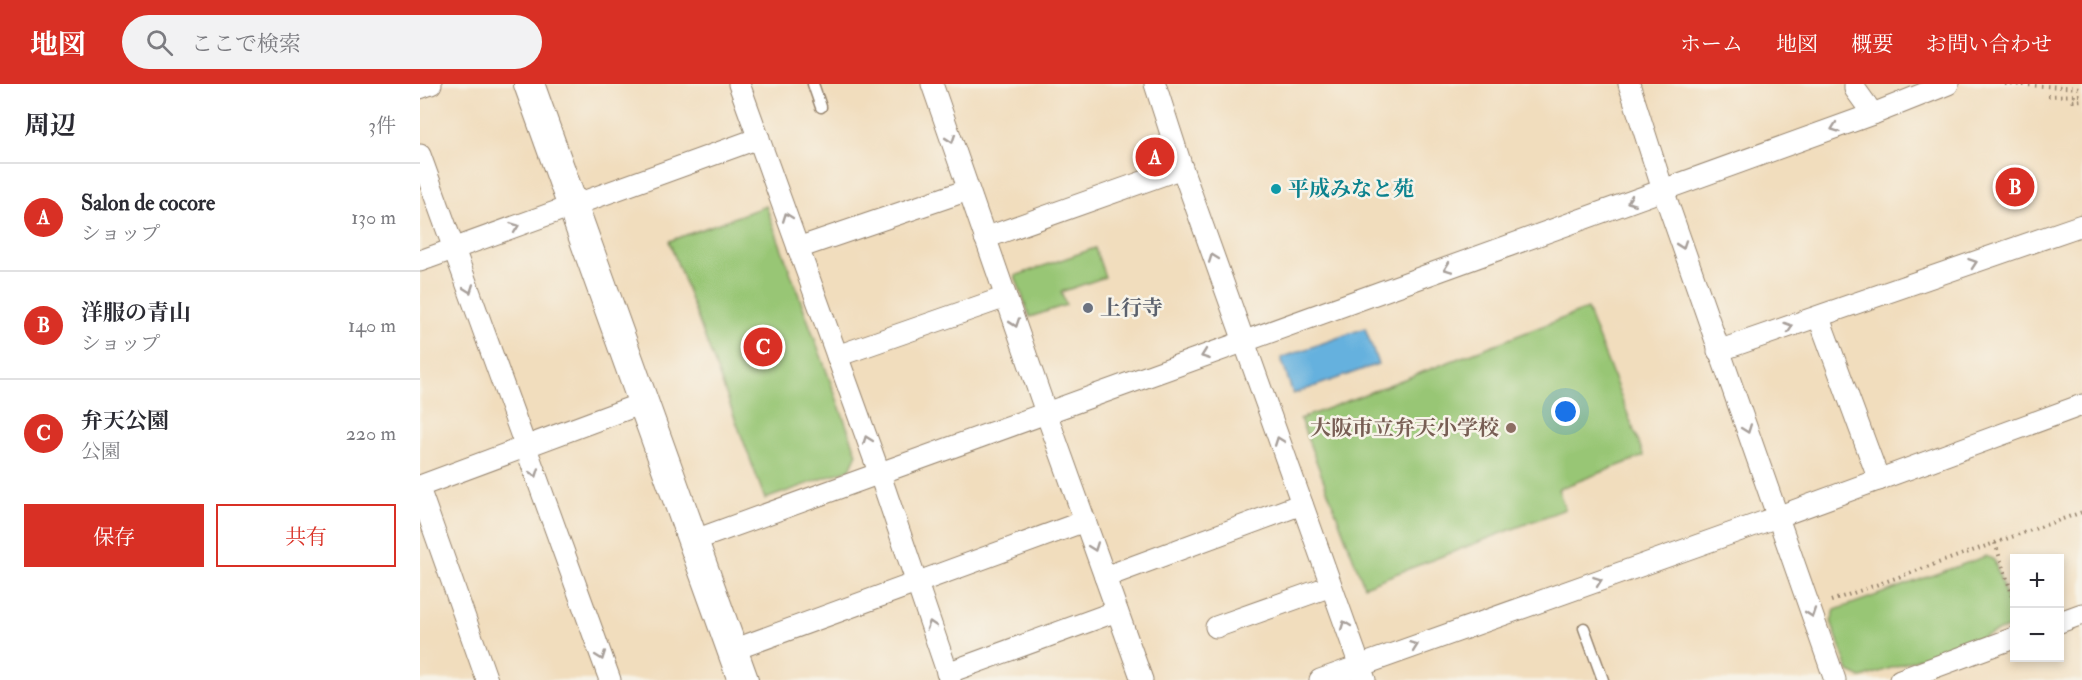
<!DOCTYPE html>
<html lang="ja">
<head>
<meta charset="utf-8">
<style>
  :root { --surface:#fff; --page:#f2f2f3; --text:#2b2b33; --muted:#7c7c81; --line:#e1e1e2; --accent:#d93025 }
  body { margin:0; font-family:"IM FELL Double Pica","Noto Serif JP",serif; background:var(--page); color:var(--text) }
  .controls { position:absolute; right:18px; bottom:18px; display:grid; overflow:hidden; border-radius:0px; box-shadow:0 3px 9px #0003 }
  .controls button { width:54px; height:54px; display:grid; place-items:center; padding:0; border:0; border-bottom:2px solid var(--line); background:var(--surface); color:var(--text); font:30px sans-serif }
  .you { position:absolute; left:1146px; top:328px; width:21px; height:21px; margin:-15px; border:4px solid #fff; border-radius:50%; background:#1a73e8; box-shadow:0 0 0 9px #1a73e833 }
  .badge { display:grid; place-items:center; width:39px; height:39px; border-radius:50%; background:var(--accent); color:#fff; font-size:20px; font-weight:700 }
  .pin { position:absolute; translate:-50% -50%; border:3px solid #fff; box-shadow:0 2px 6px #0006 }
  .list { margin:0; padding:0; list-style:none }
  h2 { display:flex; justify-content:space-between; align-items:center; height:78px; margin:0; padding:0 24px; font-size:26px }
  h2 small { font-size:20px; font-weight:400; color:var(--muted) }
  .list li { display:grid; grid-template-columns:39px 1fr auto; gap:18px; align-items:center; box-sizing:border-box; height:108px; padding:0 24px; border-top:2px solid var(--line) }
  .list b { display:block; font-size:22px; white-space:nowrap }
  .list p { margin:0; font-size:20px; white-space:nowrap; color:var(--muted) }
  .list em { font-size:20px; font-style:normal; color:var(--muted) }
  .actions { display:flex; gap:12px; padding:18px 24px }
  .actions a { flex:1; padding:14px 0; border:2px solid var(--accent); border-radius:0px; text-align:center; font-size:21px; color:var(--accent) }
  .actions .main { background:var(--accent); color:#fff }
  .icon { flex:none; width:33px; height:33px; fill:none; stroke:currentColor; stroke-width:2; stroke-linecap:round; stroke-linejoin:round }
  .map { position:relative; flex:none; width:1662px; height:596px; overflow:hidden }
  header { display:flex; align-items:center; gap:36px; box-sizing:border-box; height:84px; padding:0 30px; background:var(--accent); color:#fff }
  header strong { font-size:28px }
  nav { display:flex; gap:33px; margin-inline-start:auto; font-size:21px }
  .search { width:420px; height:54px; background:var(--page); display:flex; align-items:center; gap:15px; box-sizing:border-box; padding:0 21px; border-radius:33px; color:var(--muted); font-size:22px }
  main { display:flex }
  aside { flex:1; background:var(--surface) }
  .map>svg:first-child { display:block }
  .green { fill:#98c675; stroke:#6a784a; stroke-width:1.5 }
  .water { fill:#65b1de; stroke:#506e7e; stroke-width:1.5 }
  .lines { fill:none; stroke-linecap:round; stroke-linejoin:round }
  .lane-casing { stroke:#96846e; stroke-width:13 }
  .street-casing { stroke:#96846e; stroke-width:23 }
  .secondary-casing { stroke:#96846e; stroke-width:32 }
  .path { stroke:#96846e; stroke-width:4; stroke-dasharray:1.5 4.5; stroke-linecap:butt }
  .lane { stroke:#fff; stroke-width:10 }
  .street { stroke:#fff; stroke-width:21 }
  .secondary { stroke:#fff; stroke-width:30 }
  .oneway { stroke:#a79f9a }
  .culture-dot { fill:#0f9aa8; stroke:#f7f3e8; stroke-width:2 }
  .worship-dot { fill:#6b7280; stroke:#f7f3e8; stroke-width:2 }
  .education-dot { fill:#8d6e63; stroke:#f7f3e8; stroke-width:2 }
  .labels { text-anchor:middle; stroke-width:5; stroke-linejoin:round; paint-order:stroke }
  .culture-label { font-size:21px; font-weight:bold; fill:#0d838f; stroke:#f7f3e8; text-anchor:start }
  .worship-label { font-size:21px; font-weight:bold; fill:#5b616d; stroke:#f7f3e8; text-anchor:start }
  .education-label { font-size:21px; font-weight:bold; fill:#785e54; stroke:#f7f3e8; text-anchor:end }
</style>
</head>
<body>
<header>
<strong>地図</strong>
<div class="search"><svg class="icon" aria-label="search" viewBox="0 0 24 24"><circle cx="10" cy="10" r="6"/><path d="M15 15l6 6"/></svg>ここで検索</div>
<nav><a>ホーム</a><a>地図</a><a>概要</a><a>お問い合わせ</a></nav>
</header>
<main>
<aside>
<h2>周辺<small>3件</small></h2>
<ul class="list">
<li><span class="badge">A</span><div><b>Salon de cocore</b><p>ショップ</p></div><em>130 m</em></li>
<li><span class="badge">B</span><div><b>洋服の青山</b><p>ショップ</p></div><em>140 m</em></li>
<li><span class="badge">C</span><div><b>弁天公園</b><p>公園</p></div><em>220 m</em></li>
</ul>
<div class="actions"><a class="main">保存</a><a>共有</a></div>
</aside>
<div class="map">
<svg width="1662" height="596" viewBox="0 0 1662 596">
  <rect width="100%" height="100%" fill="#f7f3e8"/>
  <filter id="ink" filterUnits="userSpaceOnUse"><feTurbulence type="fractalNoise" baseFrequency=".0167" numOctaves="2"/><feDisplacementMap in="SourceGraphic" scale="12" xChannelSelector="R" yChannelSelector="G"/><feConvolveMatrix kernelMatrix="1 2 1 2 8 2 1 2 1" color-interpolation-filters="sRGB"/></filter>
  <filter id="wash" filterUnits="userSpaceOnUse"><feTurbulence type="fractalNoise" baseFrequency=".008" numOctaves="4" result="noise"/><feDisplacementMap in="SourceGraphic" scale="24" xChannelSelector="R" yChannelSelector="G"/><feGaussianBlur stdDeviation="1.35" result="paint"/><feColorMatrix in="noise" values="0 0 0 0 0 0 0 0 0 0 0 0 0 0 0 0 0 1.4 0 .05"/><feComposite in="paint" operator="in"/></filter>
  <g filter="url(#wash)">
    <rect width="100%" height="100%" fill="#f1ddbd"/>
    <g class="green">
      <path d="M346,122L437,370L430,385L345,415L249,157Z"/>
      <path d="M675,164L685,193L641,208L646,221L610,233L595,192Z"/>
      <path d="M1167,225L1224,372L1138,405L1145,425L944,502L880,335Z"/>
      <path d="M1566,472L1574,476L1593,534L1588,544L1442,594L1429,588L1411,537L1415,526Z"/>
    </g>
    <path class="water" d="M945,244L958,280L873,310L861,274Z"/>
  </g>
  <g filter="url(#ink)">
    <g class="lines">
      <g class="lane-casing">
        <g id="lane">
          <path d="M393,0L401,23"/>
          <path d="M1164,544L1183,596"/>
        </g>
      </g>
      <g class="street-casing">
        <g id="street">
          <path d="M319,0L459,388L530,596"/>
          <path d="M512,0L629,337L722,596"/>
          <path d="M735,0L762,84L945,596"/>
          <path d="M1209,0L1243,106L1415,596"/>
          <path d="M1435,0V5L1453,30"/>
          <path d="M0,4L11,0"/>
          <path d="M0,71L190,596"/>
          <path d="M565,154L762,84"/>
          <path d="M378,164L548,106"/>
          <path d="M0,177L339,54"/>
          <path d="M1399,234L1459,396"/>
          <path d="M1298,267L1662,141"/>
          <path d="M417,272L586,213"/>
          <path d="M0,402L223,319"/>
          <path d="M0,407L67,596"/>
          <path d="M275,456L1453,30L1528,0"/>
          <path d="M685,493L882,420"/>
          <path d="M1640,538L1662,530"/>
          <path d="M796,543L911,502"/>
          <path d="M313,566L665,437"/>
          <path d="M527,589L697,527"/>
          <path d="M900,596L1346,437L1662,321"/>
          <path d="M1480,596L1594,554"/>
        </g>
      </g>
      <g class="secondary-casing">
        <path id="secondary" d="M109,0L323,596"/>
      </g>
      <g class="path">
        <path d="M1585,0L1662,4"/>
        <path d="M1654,11L1653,17L1662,16"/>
        <path d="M1628,12L1662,11"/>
        <path d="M1575,459L1594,516"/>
        <path d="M1411,517L1662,428"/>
      </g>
      <use href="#lane" class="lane"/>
      <use href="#street" class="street"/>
      <use href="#secondary" class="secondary"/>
    </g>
    <defs><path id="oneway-chevron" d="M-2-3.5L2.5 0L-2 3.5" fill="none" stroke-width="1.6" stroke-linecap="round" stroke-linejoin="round" transform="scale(1.5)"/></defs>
    <g class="oneway">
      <use href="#oneway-chevron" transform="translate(1415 44) rotate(160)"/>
      <use href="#oneway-chevron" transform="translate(531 55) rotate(71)"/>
      <use href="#oneway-chevron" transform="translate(1211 117) rotate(160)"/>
      <use href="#oneway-chevron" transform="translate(367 133) rotate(-110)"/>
      <use href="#oneway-chevron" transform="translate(95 143) rotate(-20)"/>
      <use href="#oneway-chevron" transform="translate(1262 161) rotate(71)"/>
      <use href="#oneway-chevron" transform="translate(793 174) rotate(-110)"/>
      <use href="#oneway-chevron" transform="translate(1553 179) rotate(-19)"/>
      <use href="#oneway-chevron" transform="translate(1028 184) rotate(160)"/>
      <use href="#oneway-chevron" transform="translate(49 205) rotate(70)"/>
      <use href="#oneway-chevron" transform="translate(595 239) rotate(71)"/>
      <use href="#oneway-chevron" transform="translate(1369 243) rotate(-18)"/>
      <use href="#oneway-chevron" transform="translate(785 271) rotate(160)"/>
      <use href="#oneway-chevron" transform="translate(1327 345) rotate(70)"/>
      <use href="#oneway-chevron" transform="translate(447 356) rotate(-110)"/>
      <use href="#oneway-chevron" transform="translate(859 357) rotate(-110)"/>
      <use href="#oneway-chevron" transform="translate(115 389) rotate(70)"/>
      <use href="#oneway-chevron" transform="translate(674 463) rotate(70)"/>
      <use href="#oneway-chevron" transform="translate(1178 497) rotate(-20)"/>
      <use href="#oneway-chevron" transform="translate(1391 529) rotate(71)"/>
      <use href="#oneway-chevron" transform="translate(511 541) rotate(-108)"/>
      <use href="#oneway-chevron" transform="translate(925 541) rotate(-110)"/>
      <use href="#oneway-chevron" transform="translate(994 562) rotate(-20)"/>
      <use href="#oneway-chevron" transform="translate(181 572) rotate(70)"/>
    </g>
  </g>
  <circle class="culture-dot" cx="856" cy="105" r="6"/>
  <circle class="worship-dot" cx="668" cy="224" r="6"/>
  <circle class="education-dot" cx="1091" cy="344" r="6"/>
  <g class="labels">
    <g class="culture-label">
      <text x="868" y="112">平成みなと苑</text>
    </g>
    <g class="worship-label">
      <text x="680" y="231">上行寺</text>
    </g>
    <g class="education-label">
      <text x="1079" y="351">大阪市立弁天小学校</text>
    </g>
  </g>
</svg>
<div class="controls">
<button>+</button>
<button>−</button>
</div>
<div class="you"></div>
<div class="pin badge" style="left:735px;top:73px">A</div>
<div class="pin badge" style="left:1595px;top:103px">B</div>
<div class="pin badge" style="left:343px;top:263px">C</div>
</div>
</main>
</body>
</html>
